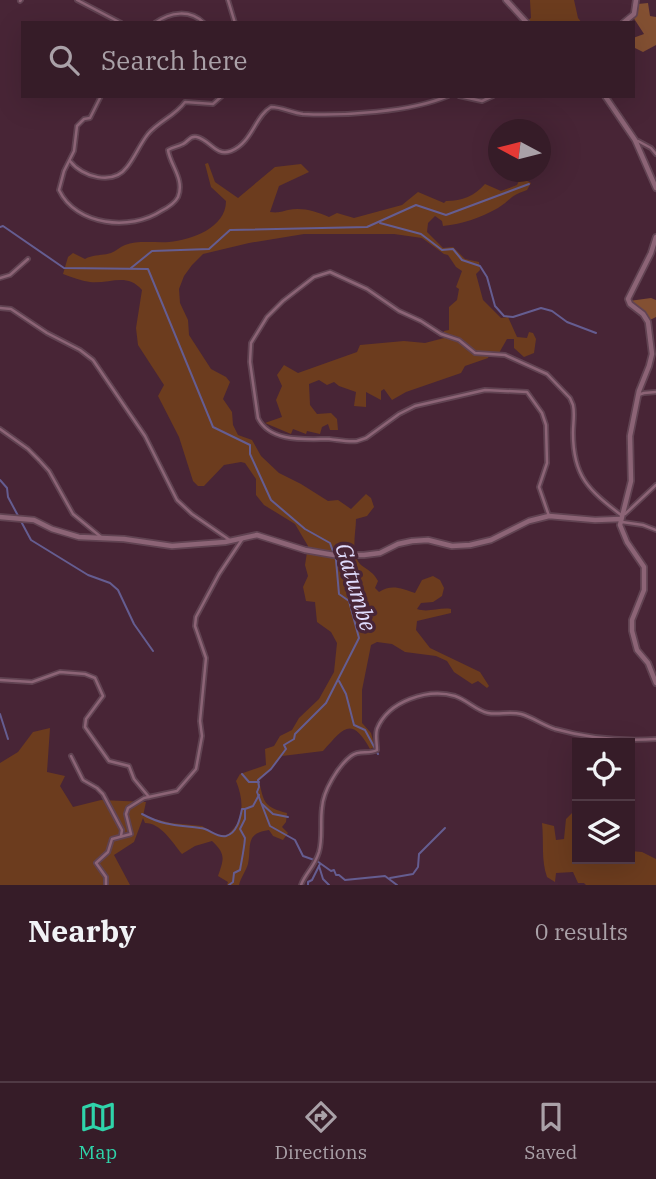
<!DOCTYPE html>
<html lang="en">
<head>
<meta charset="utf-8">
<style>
  :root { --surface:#361c28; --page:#3d2530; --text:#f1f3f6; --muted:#aaa1a8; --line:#503a45; --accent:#2fd4aa }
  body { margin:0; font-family:"IBM Plex Serif",serif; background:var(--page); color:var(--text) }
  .controls { position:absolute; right:21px; bottom:21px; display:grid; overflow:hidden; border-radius:0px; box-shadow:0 7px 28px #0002 }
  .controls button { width:63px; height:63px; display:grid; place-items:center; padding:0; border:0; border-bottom:2px solid var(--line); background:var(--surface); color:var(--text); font:35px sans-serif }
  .compass { position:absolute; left:488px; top:119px; width:63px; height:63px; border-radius:50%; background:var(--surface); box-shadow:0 7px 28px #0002; rotate:277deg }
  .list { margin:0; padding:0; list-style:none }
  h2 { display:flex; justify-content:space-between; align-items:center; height:91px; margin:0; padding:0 28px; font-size:30px }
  h2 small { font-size:23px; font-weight:400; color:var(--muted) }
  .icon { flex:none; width:38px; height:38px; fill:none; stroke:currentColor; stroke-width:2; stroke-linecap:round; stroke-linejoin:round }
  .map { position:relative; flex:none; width:656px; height:885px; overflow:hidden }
  .search { position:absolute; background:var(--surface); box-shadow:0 7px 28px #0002; left:21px; right:21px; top:21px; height:77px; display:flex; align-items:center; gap:18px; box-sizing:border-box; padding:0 24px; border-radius:0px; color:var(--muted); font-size:26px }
  .sheet { height:196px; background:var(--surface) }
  nav { display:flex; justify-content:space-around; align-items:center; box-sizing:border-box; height:98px; border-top:2px solid var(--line); background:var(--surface); font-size:19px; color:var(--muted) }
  nav a { display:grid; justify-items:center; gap:4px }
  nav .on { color:var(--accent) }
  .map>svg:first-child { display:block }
  .green { fill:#6c3c1e }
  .forest { fill:#835032 }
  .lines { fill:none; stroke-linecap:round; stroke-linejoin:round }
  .stream { stroke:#655d91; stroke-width:2 }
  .street-casing { stroke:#614352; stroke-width:6 }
  .secondary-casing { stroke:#614352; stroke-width:8 }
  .street { stroke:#8c6476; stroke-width:2.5 }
  .secondary { stroke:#8c6476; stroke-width:4.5 }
  .labels { text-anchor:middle; stroke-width:7; stroke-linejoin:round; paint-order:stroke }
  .water-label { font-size:23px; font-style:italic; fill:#e0dcfd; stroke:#482536 }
</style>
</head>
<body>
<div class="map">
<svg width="656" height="885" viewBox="0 0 656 885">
  <rect width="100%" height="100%" fill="#482536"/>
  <g class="green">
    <path d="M530,0H574L578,18L582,23H530L528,20L531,18Z"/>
    <path d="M208,163L215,182L238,198L275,167L301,164L309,172L279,186L270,212C278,213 280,212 288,210C302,207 315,211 329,217L337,213L354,218L402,205L418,192L444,203L446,201C463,201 474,196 485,184L501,191L517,185L521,177L531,183L527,190C509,196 511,200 498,208C480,218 463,224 443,226L442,221L435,216L428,223L427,232L443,248L453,247L465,259L479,262L480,270L476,274L483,300L501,318L508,317L517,337L527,338L529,332L533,333L536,339L534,353L524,357L514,348V339H507L499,353L489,355L488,358L465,366L461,373L406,392L392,400L384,389L381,391V400L366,392V407L354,406L356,392L339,386L334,382L327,385L319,380L309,384L310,405L317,414L331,413L337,419L338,430H330L328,424L322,427L320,434L307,431L306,434L293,429L291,434L265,423L282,417L276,400L282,386L277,375L284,365L298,373L357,352L360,345L404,341L425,343L444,338V331L449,330V307L457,300L459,289L456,287L462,271L456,267L448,255L444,254L422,238L394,234H304L249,243L203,254L192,265L184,276L179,289L180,303L188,320L189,335L211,369L226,377L230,382L223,399L232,412L233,425L238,435L252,440L261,456L279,473L301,484L328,501L338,500L351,509L366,494L371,498L374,507L367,516L356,519C356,533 350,555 361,565C369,571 373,572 378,581L375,588L379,592C391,584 401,588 415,593L422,580L433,576L440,580L444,588L442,596L433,602L421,603L417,609C428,613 440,607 451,609V613L417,621L416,630L430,648L480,672L489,686L487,688L478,681L472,684L454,672L447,661L436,656L405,652L392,644L377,642L371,645L362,690V723L371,733L375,747L370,749C351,715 343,729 323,751L282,756L259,781C264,803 264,807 287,813L286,822L282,827L288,833L283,840L273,836L269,830C244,833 252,847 248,864C246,871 241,877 239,885H227L228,882L218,876C224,859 226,854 212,841L195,846L182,854C172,842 161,823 145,823L143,818L134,842L114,855L130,885H0V763L18,752L33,732L50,728L47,772L65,776L60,786L73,807L101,800L146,802L143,816L171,823L202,826L217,835H227C245,821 244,800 236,781L240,774L266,765L265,749L274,746L280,736L292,730L299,718L319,699L334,672L337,643L331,632L317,622L315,602L306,601L303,587L308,576L305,565L308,546L295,524L264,505L256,495V479L245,463L241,462L224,465L204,486H198L193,481L179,437L158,396L164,385L138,345L136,328L142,290C127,272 110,284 90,282C81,281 72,277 63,274L68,257L73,253L85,259C94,254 101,256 111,253C116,251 120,247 125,245C137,240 156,243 169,242C191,240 226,228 226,201L211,187L205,164Z"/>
    <path d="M575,810L577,811V859H630V851L642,852L656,859V885H586L584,883H578L573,872L556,873L555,882L547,877C541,860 544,842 542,823L554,826L556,840L564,839L566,819Z"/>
  </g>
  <g class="forest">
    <path d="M648,3L650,16L656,17V45L643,52L633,47V38L644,34L633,17L638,12V4Z"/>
    <path d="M651,298L656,300V317L648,321L629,301Z"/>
  </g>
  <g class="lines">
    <g class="stream">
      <path d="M380,223L421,234L442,250L453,249L462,260L480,266L487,277L495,306L504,316L513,317L541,308L552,311L567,322L596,333"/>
      <path d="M0,227L3,226L64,268L148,269L213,427L250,445V454L271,500L305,529L330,543L336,560L339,594L349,601L359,638L326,703L295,734L294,739L284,745L286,749L271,769L258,780L259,787L257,792L270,826L295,840L303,856L317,861L331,871L334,870L336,875H339L345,880L385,876L397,885"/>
      <path d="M131,268L152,251L209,249L230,230L367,227L416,205L446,215L529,184"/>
      <path d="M0,480L7,488L8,497L31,540L88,575L110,583L118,590L134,624L153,651"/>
      <path d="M339,681L346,694L354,725L365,730L378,754"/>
      <path d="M0,714L8,739"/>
      <path d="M242,774L249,782H259"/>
      <path d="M262,804L273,814L288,817"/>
      <path d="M142,814C164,826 177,825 200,828C209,828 216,838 226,836C237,833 240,819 242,809H245"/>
      <path d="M319,866L323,879L329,885"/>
      <path d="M390,878L413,874L418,867L419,854L445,828"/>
      <path d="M229,885L233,882L234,873L240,870C242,858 244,850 245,838L240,829L245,819V809L253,806L259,795"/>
      <path d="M308,885V882L312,880L320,864"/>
    </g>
    <g class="street-casing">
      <g id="street">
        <path d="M77,0L121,23"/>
        <path d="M228,0L235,23"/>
        <path d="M20,1L21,0"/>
        <path d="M155,23C170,12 190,9 204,23"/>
        <path d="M101,96L90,118L84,119L77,126L74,151L64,171L59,190C76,226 131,231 161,211C167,208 175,203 178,197C185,179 170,165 168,150C173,147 177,147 183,144C188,142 190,135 197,137C210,140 216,157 231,151C252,143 255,116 271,107C282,107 292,113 303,114C343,116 411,112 448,96"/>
        <path d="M459,96L482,101L493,96"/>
        <path d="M638,141L651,148L656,154"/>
        <path d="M70,161C82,177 113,186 127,167C135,157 140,144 148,134C159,121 175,116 185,102L213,104L222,96"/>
        <path d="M0,278L10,275L28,259"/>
        <path d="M0,308L11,309L47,333L80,350L93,360L145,436L177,500L192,514L231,541"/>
        <path d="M638,395L644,393L656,392"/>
        <path d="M0,429L28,449L39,460L49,471L73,514L101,537"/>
        <path d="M625,514L656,485"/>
        <path d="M549,516L539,487L547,463L546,425L542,413L527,392L485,390L415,406L399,414L366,438L357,441C348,442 339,440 329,439C307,439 270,443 258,418L250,362L251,343L267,317L283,301L314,277L330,272L367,289L399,311L421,321L441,334L459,340L475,353L505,355L547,374L570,398L573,405C575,414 573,423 573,433C573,477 589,490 621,515"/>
        <path d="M622,522L643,525L656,530"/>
        <path d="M0,680L32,682L60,672L85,674L95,678L103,696L86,719L85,727L109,761L129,766L134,779L149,797"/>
        <path d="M71,756L83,780L97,788L103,794L122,830L121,836"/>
        <path d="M106,885V877L96,863L108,852L112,839L131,834L126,814L128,808L144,798L177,791L196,769L202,736L200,721L206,658L195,626L196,617L219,574L243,538"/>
        <path d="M301,885C306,872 314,868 319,852C323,838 320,822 322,808C323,791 338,766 351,756C360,749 368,755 377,750C377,743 375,736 377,729C388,701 428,688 455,696C467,700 477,711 488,713C499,715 510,711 521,714C532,717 543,725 555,729C587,738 623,741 656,739"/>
      </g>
    </g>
    <g class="secondary-casing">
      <g id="secondary">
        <path d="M506,0L527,23"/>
        <path d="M623,23L634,14L636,0"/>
        <path d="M605,96L635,140L656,188"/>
        <path d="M656,237L651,253L628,299L630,304L643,314L648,322L652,354L649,366L639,391L630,436L631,481L620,525L627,542L644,567V590L632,620V631L637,650L648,663L656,683"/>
        <path d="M0,517L34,520L52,529L79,537L124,539L172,546L225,542L257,535L305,550L334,555H364L380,553L398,544L412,541L428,540L452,546L470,545L491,540L529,521L549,516L595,520L621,519"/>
      </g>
    </g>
    <use href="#street" class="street"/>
    <use href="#secondary" class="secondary"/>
  </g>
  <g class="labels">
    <g class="water-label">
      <text transform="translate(356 587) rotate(73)" y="8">Gatumbe</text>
    </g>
  </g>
</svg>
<div class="controls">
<button><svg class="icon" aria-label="locate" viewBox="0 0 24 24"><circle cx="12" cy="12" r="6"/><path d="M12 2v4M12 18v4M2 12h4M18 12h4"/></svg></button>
<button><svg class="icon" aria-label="layers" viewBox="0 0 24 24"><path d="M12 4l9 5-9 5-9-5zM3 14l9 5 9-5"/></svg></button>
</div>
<svg class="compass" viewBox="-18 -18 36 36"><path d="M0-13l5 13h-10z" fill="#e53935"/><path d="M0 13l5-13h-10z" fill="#aaa1a8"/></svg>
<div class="search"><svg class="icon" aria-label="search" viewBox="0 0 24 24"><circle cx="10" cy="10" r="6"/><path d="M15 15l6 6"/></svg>Search here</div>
</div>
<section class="sheet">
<h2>Nearby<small>0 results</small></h2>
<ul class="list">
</ul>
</section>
<nav>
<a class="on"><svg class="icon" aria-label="map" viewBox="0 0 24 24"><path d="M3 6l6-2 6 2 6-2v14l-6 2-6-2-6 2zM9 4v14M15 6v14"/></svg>Map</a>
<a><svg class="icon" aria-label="directions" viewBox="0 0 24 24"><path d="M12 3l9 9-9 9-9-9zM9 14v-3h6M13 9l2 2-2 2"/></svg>Directions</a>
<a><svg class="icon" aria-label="saved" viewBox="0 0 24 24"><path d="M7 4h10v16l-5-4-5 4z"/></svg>Saved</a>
</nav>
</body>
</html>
